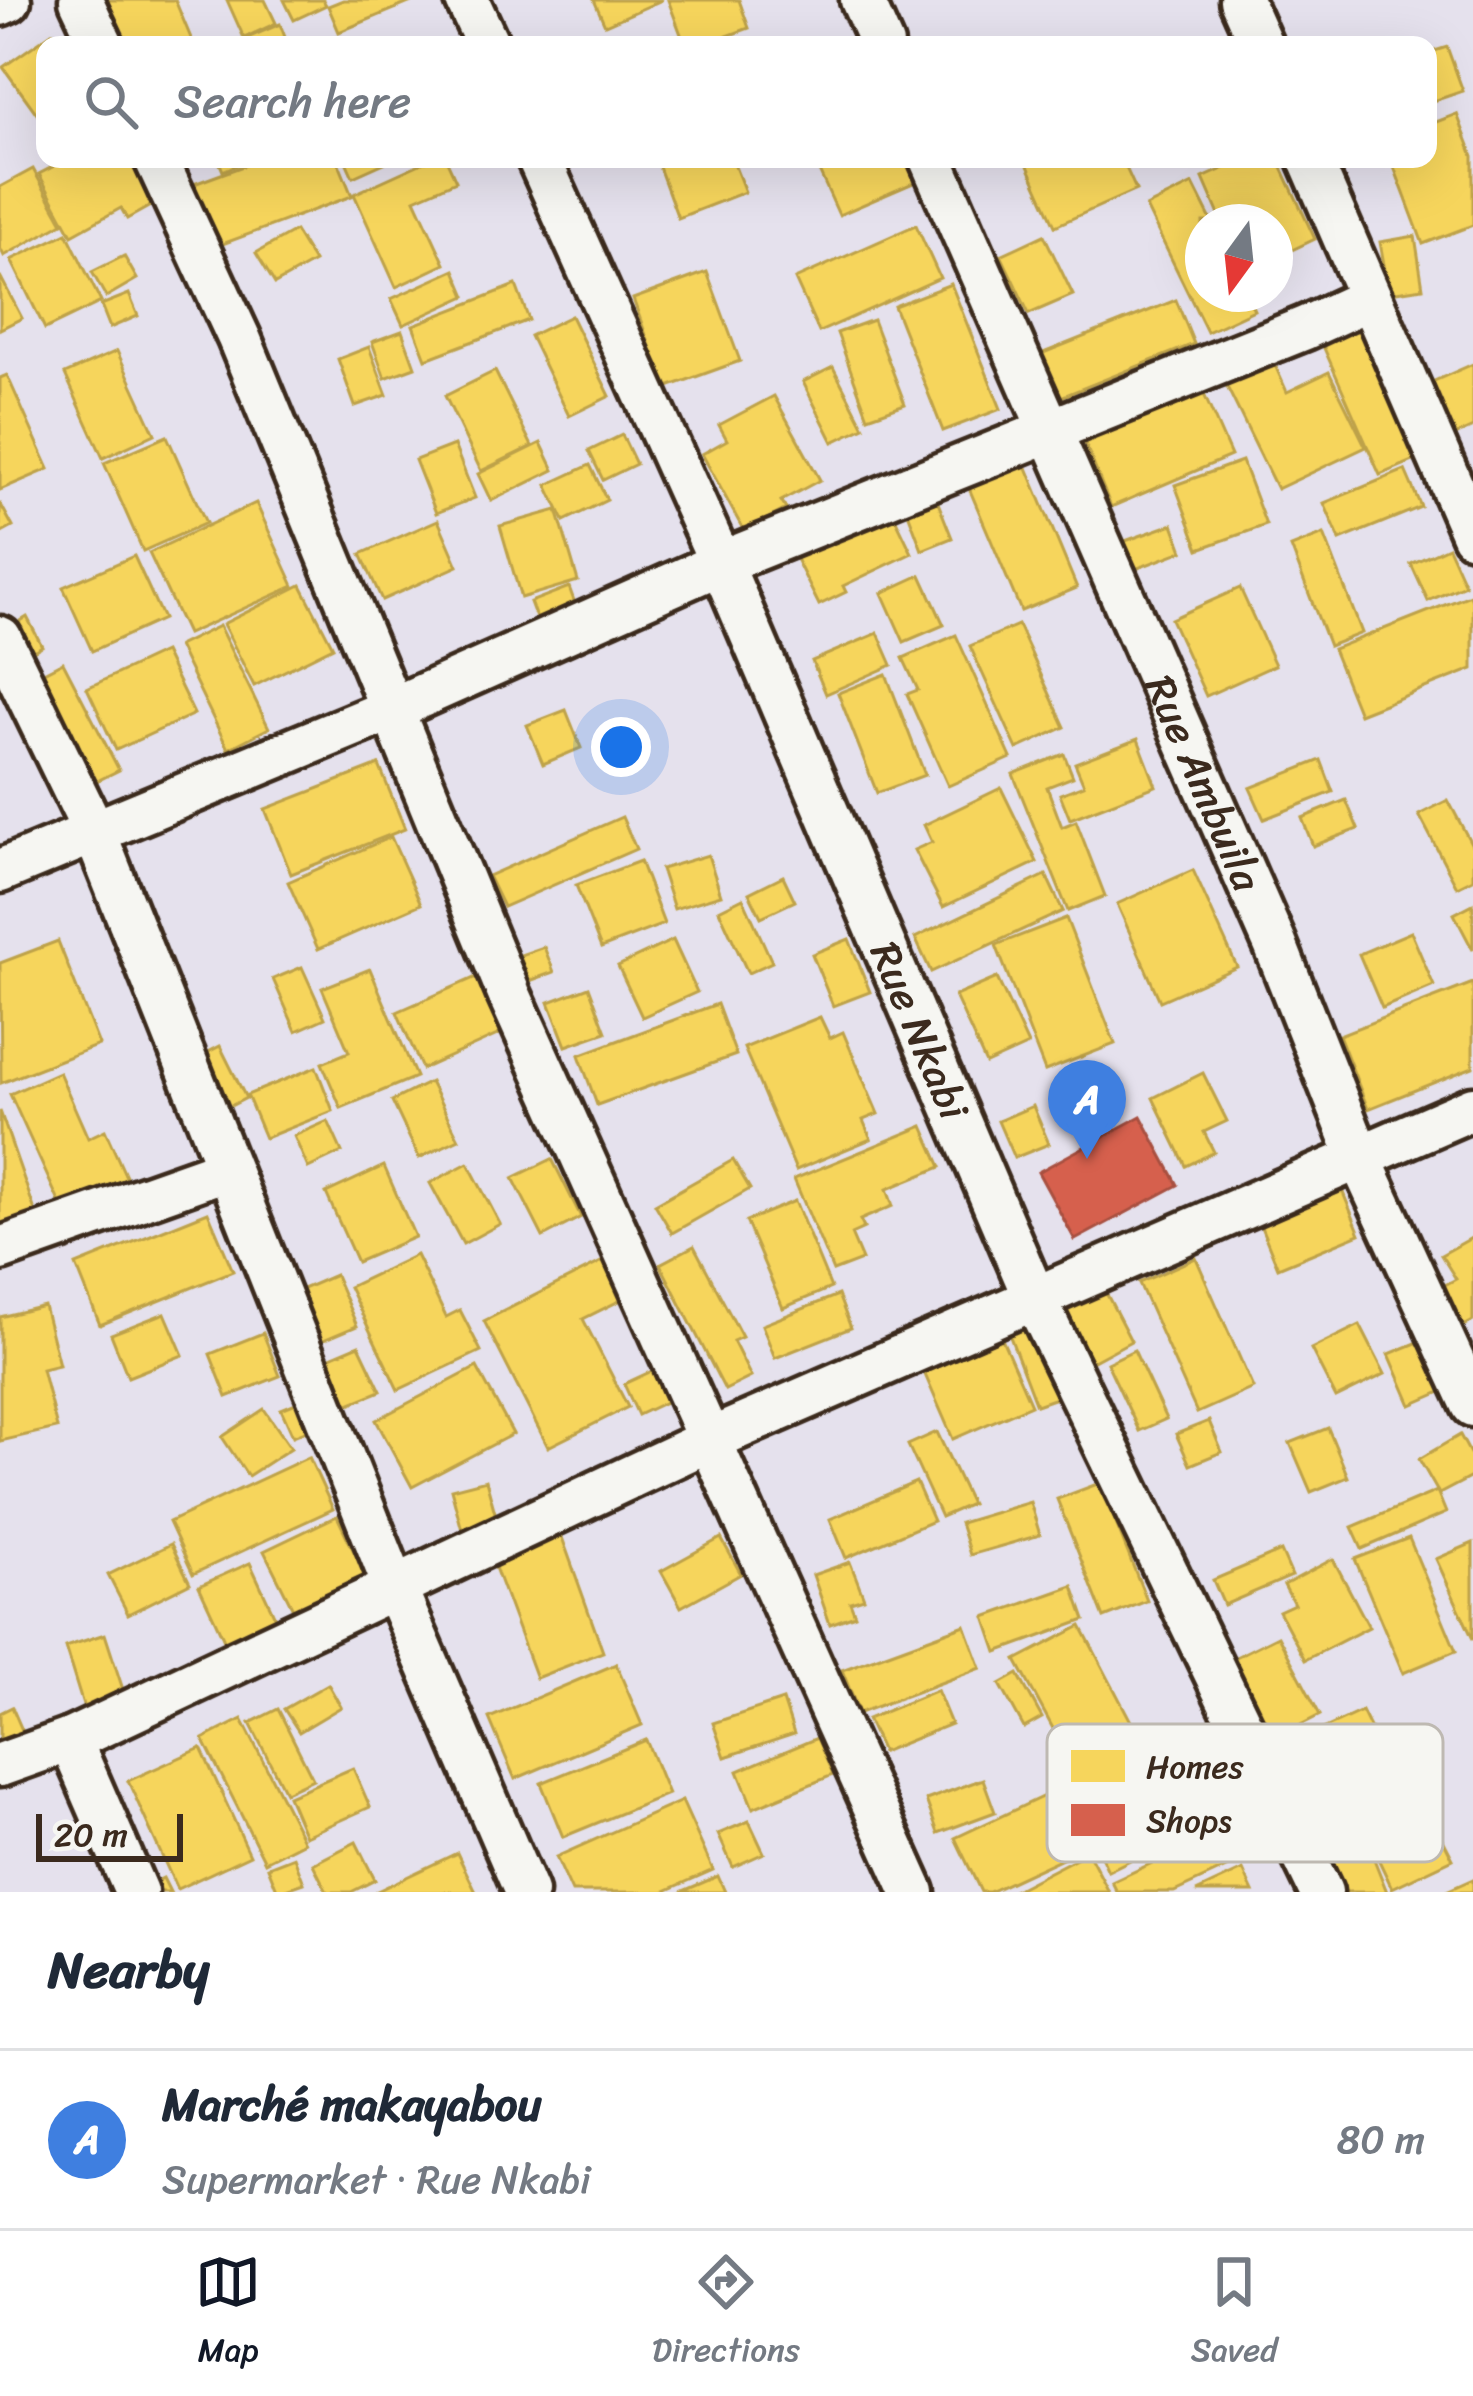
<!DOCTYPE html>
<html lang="en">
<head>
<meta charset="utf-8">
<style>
  :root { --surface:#fff; --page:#f2f2f3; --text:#1f2937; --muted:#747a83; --line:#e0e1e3; --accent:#111827 }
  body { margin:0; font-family:Sriracha,sans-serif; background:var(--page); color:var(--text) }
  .compass { position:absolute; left:1185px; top:204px; width:108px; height:108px; border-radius:50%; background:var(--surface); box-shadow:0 12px 48px #0002; rotate:195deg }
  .scale { position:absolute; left:36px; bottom:30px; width:147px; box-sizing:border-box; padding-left:12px; border:6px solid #3b2a1e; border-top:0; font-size:33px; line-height:42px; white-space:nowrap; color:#3b2a1e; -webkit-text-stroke:9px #f6f6f2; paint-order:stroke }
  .you { position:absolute; left:621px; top:747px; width:42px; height:42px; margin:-30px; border:9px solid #fff; border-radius:50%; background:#1a73e8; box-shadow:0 0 0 18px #1a73e833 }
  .badge { display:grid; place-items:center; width:78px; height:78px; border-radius:50%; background:var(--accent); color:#fff; font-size:39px; font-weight:700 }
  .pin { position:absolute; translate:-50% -99px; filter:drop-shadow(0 3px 6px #0008) }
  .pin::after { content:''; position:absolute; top:63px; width:42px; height:36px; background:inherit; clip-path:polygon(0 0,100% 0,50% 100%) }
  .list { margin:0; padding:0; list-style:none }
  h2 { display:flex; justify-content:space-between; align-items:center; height:156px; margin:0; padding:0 48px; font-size:51px }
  h2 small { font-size:39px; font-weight:400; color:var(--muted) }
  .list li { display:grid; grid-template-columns:78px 1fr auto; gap:36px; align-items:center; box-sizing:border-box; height:180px; padding:0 48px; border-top:3px solid var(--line) }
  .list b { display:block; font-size:45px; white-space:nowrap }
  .list p { margin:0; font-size:39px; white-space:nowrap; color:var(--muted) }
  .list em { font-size:39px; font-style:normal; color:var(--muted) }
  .icon { flex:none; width:66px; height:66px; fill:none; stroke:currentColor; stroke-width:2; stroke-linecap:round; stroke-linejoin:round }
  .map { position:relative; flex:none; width:1473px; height:1892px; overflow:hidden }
  .search { position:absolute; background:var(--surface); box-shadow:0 12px 48px #0002; left:36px; right:36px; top:36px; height:132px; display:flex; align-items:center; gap:30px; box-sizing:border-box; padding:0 42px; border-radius:24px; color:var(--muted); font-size:45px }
  .sheet { height:336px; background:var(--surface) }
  nav { display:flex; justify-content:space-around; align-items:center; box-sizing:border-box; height:168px; border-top:3px solid var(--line); background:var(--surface); font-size:33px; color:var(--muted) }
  nav a { display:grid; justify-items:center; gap:6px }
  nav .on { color:var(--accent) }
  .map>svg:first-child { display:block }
  .homes { fill:#f6d55c; stroke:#bea249; stroke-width:3 }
  .shops { fill:#d6604d; stroke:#a8503f; stroke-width:3 }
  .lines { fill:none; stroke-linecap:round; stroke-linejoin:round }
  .minor-casing { stroke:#3b2a1e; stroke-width:51 }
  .minor { stroke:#f6f6f2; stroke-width:42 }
  .labels { text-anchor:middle; stroke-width:12; stroke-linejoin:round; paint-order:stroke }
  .street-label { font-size:42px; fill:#3b2a1e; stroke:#f6f6f2 }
  .key { fill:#f6f6f2; stroke:#beb9b2; stroke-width:3 }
  .key-label { font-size:33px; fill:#3b2a1e }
</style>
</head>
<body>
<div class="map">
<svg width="1473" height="1892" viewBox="0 0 1473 1892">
  <rect width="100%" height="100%" fill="#e5e1ed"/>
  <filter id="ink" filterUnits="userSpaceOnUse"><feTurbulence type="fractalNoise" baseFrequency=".00833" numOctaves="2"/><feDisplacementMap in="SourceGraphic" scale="24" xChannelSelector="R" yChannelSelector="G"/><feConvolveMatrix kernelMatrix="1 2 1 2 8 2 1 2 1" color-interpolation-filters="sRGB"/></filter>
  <g filter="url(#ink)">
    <g class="homes">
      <path d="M99,0H175L193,43L119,45Z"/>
      <path d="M227,0H265L276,23L244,38Z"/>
      <path d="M284,0H323L326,5L294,20Z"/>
      <path d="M343,0H416L339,32L328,6Z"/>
      <path d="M594,0H662L605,25Z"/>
      <path d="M668,0H739L749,28L703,45H685Z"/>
      <path d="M280,24L288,45H231Z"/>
      <path d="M53,32L62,45H45V125L3,67Z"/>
      <path d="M1447,47L1463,91L1428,103V53Z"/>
      <path d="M1457,114L1473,156V225L1423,244L1391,159H1428V125Z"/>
      <path d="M68,159H142L163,199L127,219L121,208L72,235L39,174Z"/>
      <path d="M218,159H251L223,171Z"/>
      <path d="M262,159H337L352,196L217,246L194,184Z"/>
      <path d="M345,159H382L384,163L353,177Z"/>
      <path d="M431,159H446L456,181L415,199L445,264L396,287L354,194Z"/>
      <path d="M656,159H732L745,192L678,218Z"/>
      <path d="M822,159H917L925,178L839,215L815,162Z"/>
      <path d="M1025,159H1122L1136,190L1055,226Z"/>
      <path d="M1245,159H1278L1315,239L1275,258V222H1222L1203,178Z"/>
      <path d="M33,169L63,223L4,256L0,248V187Z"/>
      <path d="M1193,184L1212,222H1203V294H1247L1254,310L1207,332L1146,207Z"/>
      <path d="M916,225L940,278L819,332L795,279Z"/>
      <path d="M295,231L314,262L275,284L256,253Z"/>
      <path d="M67,233L101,302L45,329L11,260Z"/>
      <path d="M1044,235L1073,295L1029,314L1001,255Z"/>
      <path d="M1415,236L1423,288L1389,293L1380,242Z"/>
      <path d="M124,256L137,279L106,297L92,272Z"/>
      <path d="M455,270L466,296L403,325L391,299Z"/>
      <path d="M707,272L740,361L665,388L633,299Z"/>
      <path d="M0,276L22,318L0,329Z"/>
      <path d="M951,284L1001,409L943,431L894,306Z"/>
      <path d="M516,285L529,320L426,359L413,325Z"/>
      <path d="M129,294L138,316L110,328L101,305Z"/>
      <path d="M1176,300L1194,344L1051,401L1033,357Z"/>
      <path d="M571,316L610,396L569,416L530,336Z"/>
      <path d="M873,320L905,404L868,417L837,333Z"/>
      <path d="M1357,323L1418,459L1380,475L1320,339Z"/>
      <path d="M402,331L415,367L385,378L372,342Z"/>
      <path d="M369,347L387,395L355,406L338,359Z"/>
      <path d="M117,351L155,434L103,458L65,374Z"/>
      <path d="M1274,363L1287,392L1329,372L1366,447L1277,489L1226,385Z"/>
      <path d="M1473,364V427L1455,435L1432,382Z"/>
      <path d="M833,367L864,427L833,442L803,382Z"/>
      <path d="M495,371L532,446L481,471L445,396Z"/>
      <path d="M7,375L49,469L0,490V378Z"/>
      <path d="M1203,392L1231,456L1111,507L1084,441Z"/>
      <path d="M774,396L820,480L781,501L786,509L744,531L702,454L727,440L719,425Z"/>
      <path d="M622,435L636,464L603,480L589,451Z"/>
      <path d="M167,436L206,523L143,551L104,463Z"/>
      <path d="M541,443L554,470L491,501L478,474Z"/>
      <path d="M454,445L475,498L436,513L415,460Z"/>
      <path d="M1023,458L1077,588L1021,611L966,481Z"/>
      <path d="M1242,461L1266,525L1199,549L1175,485Z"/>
      <path d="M590,465L607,500L564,521L547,485Z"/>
      <path d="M1405,470L1421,507L1340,540L1324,503Z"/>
      <path d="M933,490L952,538L922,550L904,502Z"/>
      <path d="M0,503L13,527L0,534Z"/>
      <path d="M256,503L294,586L187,634L149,553Z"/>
      <path d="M889,505L912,553L843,586L846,592L819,605L793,553Z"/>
      <path d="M557,510L578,581L521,598L500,526Z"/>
      <path d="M438,520L458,566L382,600L361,554Z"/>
      <path d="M1173,524L1183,551L1125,573L1114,545Z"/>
      <path d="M1324,534L1362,633L1329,646L1291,547Z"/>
      <path d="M1448,547L1465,585L1428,601L1411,564Z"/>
      <path d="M134,556L163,619L92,651L63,587Z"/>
      <path d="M921,575L944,625L904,642L882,593Z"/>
      <path d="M301,585L333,647L254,686L223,624Z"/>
      <path d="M569,587L581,620L542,634L530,602Z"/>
      <path d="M1240,588L1275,665L1206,696L1171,619Z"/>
      <path d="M1470,595L1473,604V669L1359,714L1333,649Z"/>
      <path d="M27,617L42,646L30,653L14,625Z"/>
      <path d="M1018,625L1065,727L1017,749L970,646Z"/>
      <path d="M219,626L269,728L228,749L178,646Z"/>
      <path d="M878,633L892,665L826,694L812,661Z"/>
      <path d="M956,635L1011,758L948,786L907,694L918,690L903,658Z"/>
      <path d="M164,652L194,714L116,750L87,688Z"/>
      <path d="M63,662L119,770L89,785L34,677Z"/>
      <path d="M886,674L925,775L877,793L838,693Z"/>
      <path d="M566,710L581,748L543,764L527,725Z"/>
      <path d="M1138,739L1156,786L1070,819L1060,794L1084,785L1075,763Z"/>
      <path d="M1064,754L1073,777L1047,787L1062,827L1076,821L1105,896L1068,911L1013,774Z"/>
      <path d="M1321,760L1333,792L1264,819L1250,788Z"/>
      <path d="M379,765L405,829L291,874L265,809Z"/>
      <path d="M1001,788L1037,862L943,907L914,850L932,842L924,825Z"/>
      <path d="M1346,800L1358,829L1313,846L1302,818Z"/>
      <path d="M1448,800L1473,847V879L1457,887L1419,815Z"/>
      <path d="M622,817L636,849L503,907L488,876Z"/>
      <path d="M391,837L421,904L318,949L288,882Z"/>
      <path d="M708,855L721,895L674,909L661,869Z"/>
      <path d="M640,861L664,924L601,948L576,885Z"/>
      <path d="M1193,870L1237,967L1160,1001L1117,904Z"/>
      <path d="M1046,875L1063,911L931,972L915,938Z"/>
      <path d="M783,876L795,901L761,917L749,893Z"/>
      <path d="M743,898L772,962L748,973L719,910Z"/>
      <path d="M1473,904V950L1454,914Z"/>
      <path d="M1066,918L1115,1044L1045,1071L996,945Z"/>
      <path d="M1411,932L1434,986L1382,1008L1359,954Z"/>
      <path d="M849,939L870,992L833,1006L812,954Z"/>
      <path d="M673,940L697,992L642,1017L618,966Z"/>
      <path d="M58,941L99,1045L1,1083L0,963Z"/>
      <path d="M544,947L554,972L524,983L515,957Z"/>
      <path d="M302,967L325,1018L296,1031L273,979Z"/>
      <path d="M370,969L416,1077L341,1108L322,1063L349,1052L322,988Z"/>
      <path d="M490,971L515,1027L422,1069L397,1012Z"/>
      <path d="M997,978L1028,1045L986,1064L955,996Z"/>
      <path d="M1473,983V1067L1368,1109L1339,1035Z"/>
      <path d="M589,987L606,1032L566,1046L549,1002Z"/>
      <path d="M717,1004L736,1055L597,1105L579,1055Z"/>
      <path d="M820,1017L830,1038L843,1032L878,1114L863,1120L871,1139L796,1170L744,1048Z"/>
      <path d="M220,1046L246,1098L215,1114L189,1062Z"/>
      <path d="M316,1067L333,1111L265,1138L247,1095Z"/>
      <path d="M59,1072L88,1138L105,1130L131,1188L66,1217L10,1094Z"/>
      <path d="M1203,1073L1227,1121L1204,1132L1214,1152L1186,1166L1153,1098Z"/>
      <path d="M430,1082L459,1139L419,1158L392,1101Z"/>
      <path d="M1033,1106L1049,1144L1014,1158L998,1121Z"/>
      <path d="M0,1111L40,1225L0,1232Z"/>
      <path d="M328,1121L342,1152L308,1168L294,1136Z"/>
      <path d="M923,1126L941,1167L887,1189L893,1206L860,1220L864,1228L851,1234L862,1260L833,1271L794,1179Z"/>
      <path d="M552,1159L581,1217L543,1237L513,1178Z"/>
      <path d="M733,1160L750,1189L672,1233L655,1204Z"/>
      <path d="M468,1163L500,1224L463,1244L430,1183Z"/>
      <path d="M384,1166L415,1237L357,1262L326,1193Z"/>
      <path d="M1339,1183L1360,1234L1278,1268L1257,1217Z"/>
      <path d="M795,1201L831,1288L783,1308L746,1221Z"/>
      <path d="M208,1212L233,1271L100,1325L76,1265Z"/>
      <path d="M1473,1237V1321L1464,1326L1441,1287L1456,1279L1441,1255Z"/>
      <path d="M694,1246L742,1337L733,1341L751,1377L725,1390L660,1264Z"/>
      <path d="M416,1255L446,1317L460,1310L481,1351L398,1390L349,1287Z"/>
      <path d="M1196,1258L1253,1388L1197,1413L1139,1283Z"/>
      <path d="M607,1259L627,1297L583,1319L628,1407L548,1447L484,1321Z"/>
      <path d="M335,1275L357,1326L307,1347L284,1297Z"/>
      <path d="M1102,1285L1131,1341L1092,1362L1062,1306Z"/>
      <path d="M838,1295L851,1328L775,1358L762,1325Z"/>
      <path d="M44,1306L59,1365L42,1369L57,1428L0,1441V1317Z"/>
      <path d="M165,1313L183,1355L128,1377L111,1334Z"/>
      <path d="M1026,1318L1056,1398L1036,1405L1006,1326Z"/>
      <path d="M1360,1325L1385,1374L1336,1398L1311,1349Z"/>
      <path d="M998,1330L1031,1405L953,1439L920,1363Z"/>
      <path d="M263,1333L280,1376L227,1397L210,1354Z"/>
      <path d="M1421,1341L1443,1391L1411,1405L1389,1354Z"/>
      <path d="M359,1345L381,1391L342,1407L321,1361Z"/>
      <path d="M1134,1350L1166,1419L1139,1431L1107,1363Z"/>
      <path d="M663,1366L678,1396L638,1415L624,1384Z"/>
      <path d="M477,1367L513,1434L412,1487L376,1420Z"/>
      <path d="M296,1403L308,1430L293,1436L281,1409Z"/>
      <path d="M264,1409L291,1448L248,1476L222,1437Z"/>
      <path d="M1209,1421L1222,1452L1190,1465L1176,1434Z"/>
      <path d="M1328,1428L1348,1477L1311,1492L1290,1443Z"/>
      <path d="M937,1432L971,1504L941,1517L908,1445Z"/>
      <path d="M1460,1435L1473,1459V1476L1439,1494L1419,1459Z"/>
      <path d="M309,1457L333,1509L193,1574L169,1522Z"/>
      <path d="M486,1480L497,1520L462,1530L451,1489Z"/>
      <path d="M916,1482L933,1521L846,1558L830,1519Z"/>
      <path d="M1100,1483L1147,1601L1104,1618L1057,1499Z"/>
      <path d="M1437,1491L1446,1513L1362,1549L1352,1527Z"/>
      <path d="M1030,1502L1040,1535L970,1555L960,1523Z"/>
      <path d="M337,1516L372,1589L300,1623L264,1551Z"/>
      <path d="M559,1529L603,1652L536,1678L490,1554Z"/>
      <path d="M721,1538L741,1574L681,1607L661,1571Z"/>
      <path d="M1409,1538L1456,1651L1403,1673L1355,1559Z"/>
      <path d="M1473,1543V1639L1436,1559Z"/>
      <path d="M171,1544L190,1583L128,1614L108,1575Z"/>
      <path d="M1281,1551L1292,1576L1224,1605L1213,1580Z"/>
      <path d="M1333,1559L1369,1627L1305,1660L1279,1611L1294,1604L1284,1585Z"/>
      <path d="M850,1562L864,1598L850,1602L855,1615L830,1624L813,1575Z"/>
      <path d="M250,1563L283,1634L232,1657L199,1586Z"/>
      <path d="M1073,1586L1085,1620L997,1652L985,1617Z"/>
      <path d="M965,1625L981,1668L859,1713L842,1670Z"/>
      <path d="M1081,1626L1134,1727L1070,1760L1016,1660Z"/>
      <path d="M105,1634L127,1702L86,1715L65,1647Z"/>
      <path d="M1278,1636L1320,1715L1273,1739L1232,1659Z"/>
      <path d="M616,1664L642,1725L515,1779L489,1718Z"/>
      <path d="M1018,1674L1042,1718L1024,1728L1000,1684Z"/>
      <path d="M328,1684L341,1707L299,1732L284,1709Z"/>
      <path d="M937,1690L951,1724L882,1752L867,1719Z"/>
      <path d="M783,1700L794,1734L725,1757L713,1723Z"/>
      <path d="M12,1707L28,1744L0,1756V1713Z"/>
      <path d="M278,1709L313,1779L285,1792L250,1723Z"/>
      <path d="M1362,1711L1389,1766L1361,1780L1366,1790L1330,1807L1324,1793L1305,1803L1280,1749Z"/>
      <path d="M242,1719L304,1842L265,1862L203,1739Z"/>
      <path d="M817,1738L833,1775L753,1808L738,1771Z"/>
      <path d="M646,1740L668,1794L563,1837L541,1783Z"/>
      <path d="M201,1748L250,1855L177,1889L128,1781Z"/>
      <path d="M353,1768L370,1807L305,1836L288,1796Z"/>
      <path d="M983,1779L995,1812L938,1833L926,1800Z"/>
      <path d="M1061,1788L1088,1846L989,1892H981L955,1838Z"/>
      <path d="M682,1801L713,1870L663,1892H572L556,1857Z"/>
      <path d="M1120,1804L1144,1853L1108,1871L1085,1821Z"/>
      <path d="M1433,1820L1453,1859L1392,1888L1373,1848Z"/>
      <path d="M749,1821L764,1853L733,1867L718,1834Z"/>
      <path d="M1212,1835L1228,1867L1174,1892H1117L1112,1882Z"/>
      <path d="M356,1842L375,1880L351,1892H327L313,1864Z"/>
      <path d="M1368,1844L1387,1892H1341L1328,1860Z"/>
      <path d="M1088,1852L1109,1892H1011Z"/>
      <path d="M457,1853L476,1892H375Z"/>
      <path d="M294,1857L304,1883L278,1892L268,1867Z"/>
      <path d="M1243,1870L1253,1892H1196Z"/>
      <path d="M718,1876L725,1892H681Z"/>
      <path d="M163,1878L170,1892H152L149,1885Z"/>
      <path d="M1473,1879V1892H1444Z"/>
    </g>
    <path class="shops" d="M1141,1116L1178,1185L1075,1240L1038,1172Z"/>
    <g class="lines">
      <g class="minor-casing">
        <g id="minor">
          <path d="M81,0L102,45"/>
          <path d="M467,0L488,45"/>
          <path d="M862,0L882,45"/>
          <path d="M1241,0L1261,45"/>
          <path d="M0,4L9,0"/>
          <path d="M156,159L239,338L509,994L913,1892"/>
          <path id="s1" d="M539,159L721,563L1034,1297L1321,1892"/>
          <path id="s2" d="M931,159L1275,944L1359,1157L1473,1405"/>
          <path d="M1310,159L1473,535"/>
          <path d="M0,638L94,831L394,1586L526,1892"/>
          <path d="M0,871L392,709L721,563L1305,328L1370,298"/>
          <path d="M0,1249L226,1169"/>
          <path d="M70,1740L136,1892"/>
          <path d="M0,1765L70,1740L707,1441L1473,1108"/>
        </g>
      </g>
      <use href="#minor" class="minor"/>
    </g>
  </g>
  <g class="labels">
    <g class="street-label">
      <text dy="15" stroke="none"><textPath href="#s2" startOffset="681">Rue Ambuila</textPath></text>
      <text dy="15" stroke="none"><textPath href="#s1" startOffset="951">Rue Nkabi</textPath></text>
    </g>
  </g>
  <rect x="1047" y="1724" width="396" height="138" rx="18" class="key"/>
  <rect x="1071" y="1750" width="54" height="32" fill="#f6d55c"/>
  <rect x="1071" y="1804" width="54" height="32" fill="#d6604d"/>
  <g class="key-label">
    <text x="1146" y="1778">Homes</text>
    <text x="1146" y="1832">Shops</text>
  </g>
</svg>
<svg class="compass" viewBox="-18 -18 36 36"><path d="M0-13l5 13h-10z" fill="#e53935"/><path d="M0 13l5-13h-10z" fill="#747a83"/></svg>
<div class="scale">20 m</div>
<div class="you"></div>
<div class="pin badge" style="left:1087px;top:1159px;background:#3f7fe0">A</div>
<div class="search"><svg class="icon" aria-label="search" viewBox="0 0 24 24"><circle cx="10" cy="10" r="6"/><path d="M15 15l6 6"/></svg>Search here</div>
</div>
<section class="sheet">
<h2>Nearby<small></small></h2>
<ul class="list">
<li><span class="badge" style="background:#3f7fe0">A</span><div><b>Marché makayabou</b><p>Supermarket · Rue Nkabi</p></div><em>80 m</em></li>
</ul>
</section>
<nav>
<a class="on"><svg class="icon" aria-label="map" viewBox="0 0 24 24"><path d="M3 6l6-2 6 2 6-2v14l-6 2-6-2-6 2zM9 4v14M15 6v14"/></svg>Map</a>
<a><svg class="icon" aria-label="directions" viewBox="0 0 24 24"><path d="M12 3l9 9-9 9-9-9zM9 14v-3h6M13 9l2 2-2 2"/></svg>Directions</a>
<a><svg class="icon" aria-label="saved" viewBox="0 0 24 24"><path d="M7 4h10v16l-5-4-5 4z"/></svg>Saved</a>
</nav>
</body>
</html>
